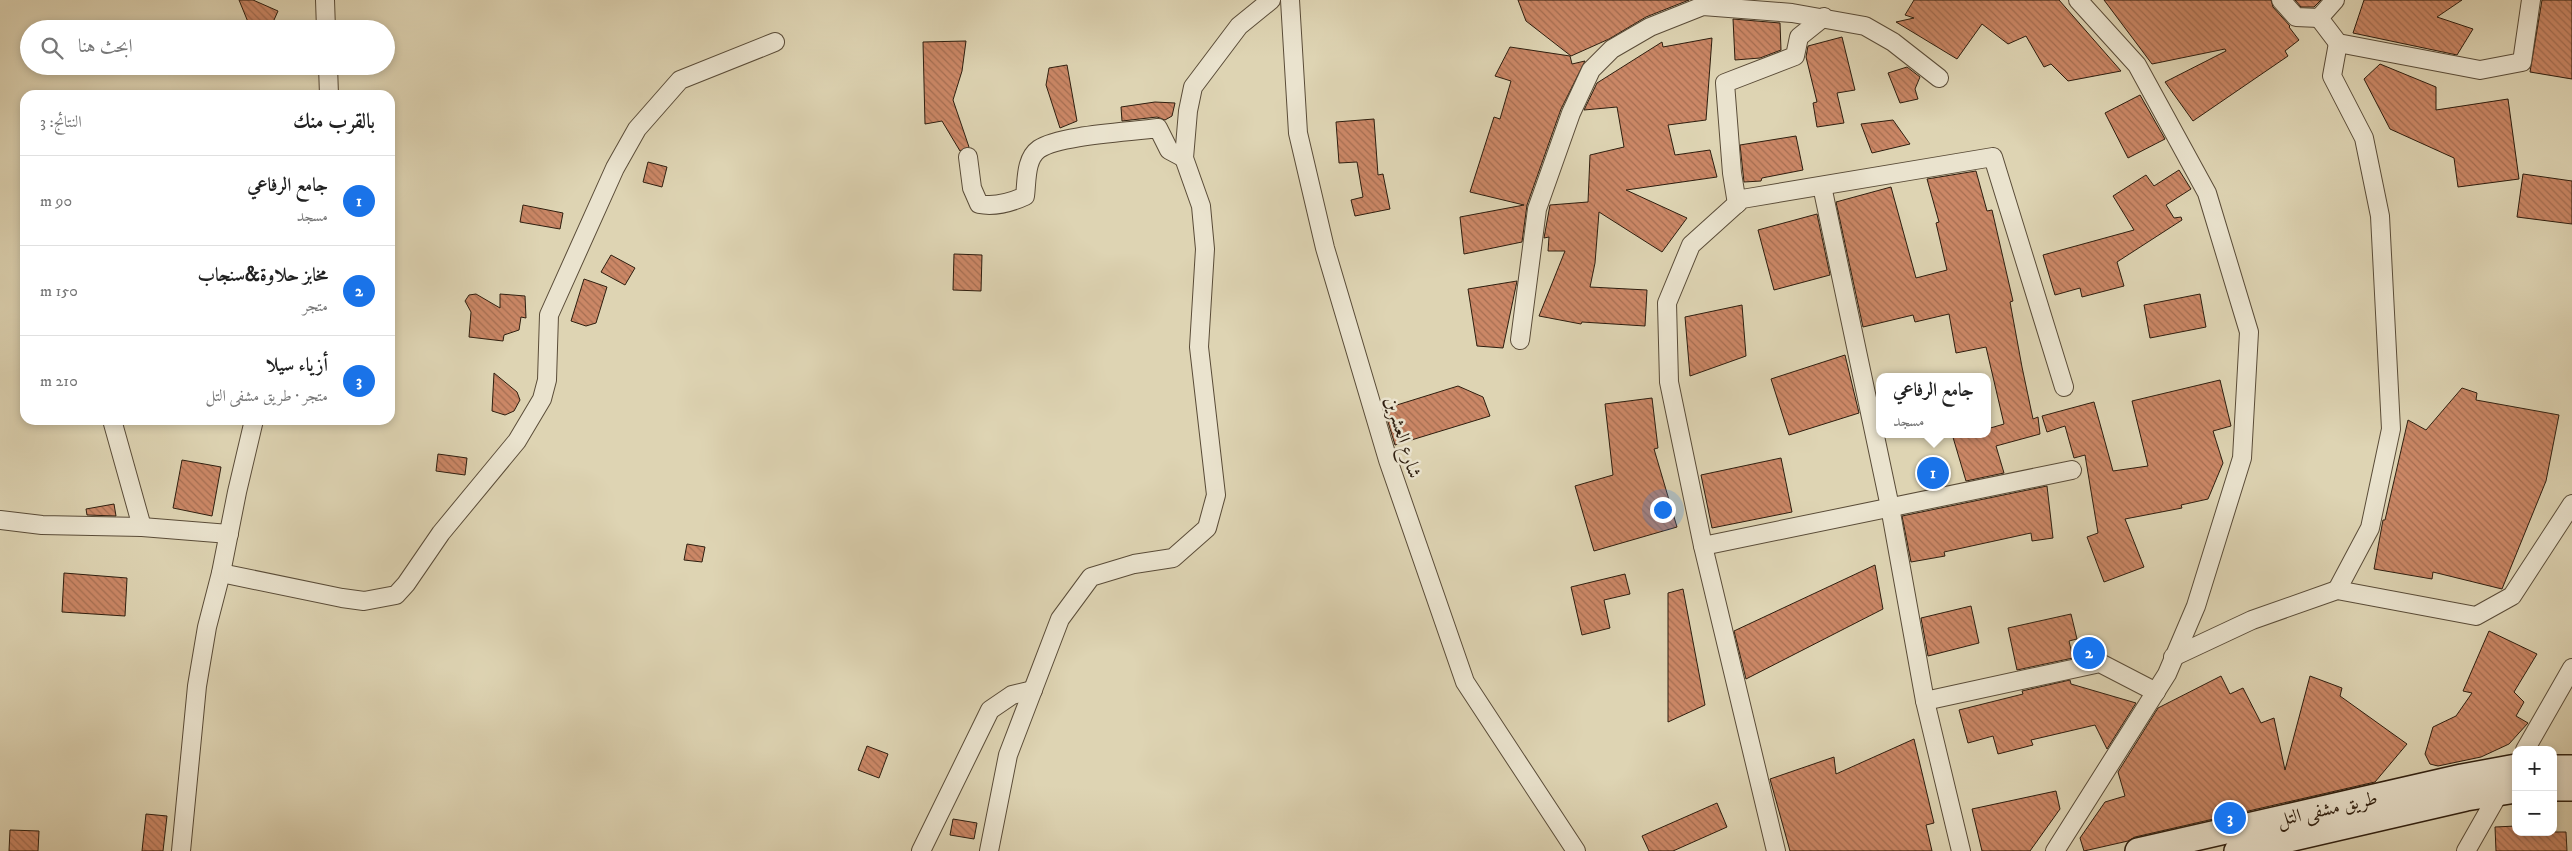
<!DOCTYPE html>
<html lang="ar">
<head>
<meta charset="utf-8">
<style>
  :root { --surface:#fff; --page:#f6f6f6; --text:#222; --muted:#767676; --line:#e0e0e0; --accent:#1a73e8 }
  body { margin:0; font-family:"IM FELL DW Pica",Amiri,serif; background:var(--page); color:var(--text); direction:rtl }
  .controls { position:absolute; right:15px; bottom:15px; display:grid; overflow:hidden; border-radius:10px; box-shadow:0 2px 8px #0003 }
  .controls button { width:45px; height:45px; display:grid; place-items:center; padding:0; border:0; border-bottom:1px solid var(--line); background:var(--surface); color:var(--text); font:25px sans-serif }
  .you { position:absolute; left:1662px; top:509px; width:18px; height:18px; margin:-12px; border:4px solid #fff; border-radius:50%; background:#1a73e8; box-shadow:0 0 0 8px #1a73e833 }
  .badge { display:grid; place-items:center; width:32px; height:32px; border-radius:50%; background:var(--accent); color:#fff; font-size:16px; font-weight:700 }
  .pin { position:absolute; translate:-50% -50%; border:2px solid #fff; box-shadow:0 1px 5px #0006 }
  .popup { position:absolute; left:1876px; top:373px; width:115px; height:65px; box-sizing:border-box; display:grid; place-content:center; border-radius:10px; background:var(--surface); filter:drop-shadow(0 1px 4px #0005); font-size:16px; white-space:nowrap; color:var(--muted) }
  .popup b { font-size:19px; color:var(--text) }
  .popup::after { content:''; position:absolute; left:50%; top:100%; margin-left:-10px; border:10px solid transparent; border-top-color:var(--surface) }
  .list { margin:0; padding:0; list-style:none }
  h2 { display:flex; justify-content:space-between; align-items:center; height:65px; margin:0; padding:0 20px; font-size:21px }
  h2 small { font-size:16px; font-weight:400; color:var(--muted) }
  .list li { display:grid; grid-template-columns:32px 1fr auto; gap:15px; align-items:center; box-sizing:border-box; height:90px; padding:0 20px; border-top:1px solid var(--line) }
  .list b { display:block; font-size:19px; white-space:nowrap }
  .list p { margin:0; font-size:16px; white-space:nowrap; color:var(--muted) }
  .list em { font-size:16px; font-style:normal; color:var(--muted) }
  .icon { flex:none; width:28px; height:28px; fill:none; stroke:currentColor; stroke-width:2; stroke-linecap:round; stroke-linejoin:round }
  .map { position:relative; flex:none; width:2572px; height:851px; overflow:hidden; direction:ltr }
  .search { position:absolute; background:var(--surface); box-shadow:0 2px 8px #0003; left:20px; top:20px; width:375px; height:55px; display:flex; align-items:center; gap:12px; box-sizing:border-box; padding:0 18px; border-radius:28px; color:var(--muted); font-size:19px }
  .panel { position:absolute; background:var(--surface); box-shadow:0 2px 8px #0003; left:20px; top:90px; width:375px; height:335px; border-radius:15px; direction:rtl }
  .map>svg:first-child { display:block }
  .building { fill:url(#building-back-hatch); stroke:#2e1e0f }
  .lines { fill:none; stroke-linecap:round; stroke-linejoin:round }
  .street-casing { stroke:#5a4c38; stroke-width:20 }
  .secondary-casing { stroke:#2e1e0f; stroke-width:28 }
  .street { stroke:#eae3ce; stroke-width:18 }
  .secondary { stroke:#eae3ce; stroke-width:25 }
  .labels { text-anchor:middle; stroke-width:5; stroke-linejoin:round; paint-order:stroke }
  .street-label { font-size:19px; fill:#2e1e0f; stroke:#eae3ce }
</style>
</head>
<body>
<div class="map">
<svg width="2572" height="851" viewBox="0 0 2572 851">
  <defs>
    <pattern id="building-back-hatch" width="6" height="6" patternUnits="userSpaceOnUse" patternTransform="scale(1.25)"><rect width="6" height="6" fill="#cb8766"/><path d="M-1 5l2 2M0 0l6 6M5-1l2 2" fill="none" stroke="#a56e52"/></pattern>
  </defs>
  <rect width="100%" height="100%" fill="#ded4b3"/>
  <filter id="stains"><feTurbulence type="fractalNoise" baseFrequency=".004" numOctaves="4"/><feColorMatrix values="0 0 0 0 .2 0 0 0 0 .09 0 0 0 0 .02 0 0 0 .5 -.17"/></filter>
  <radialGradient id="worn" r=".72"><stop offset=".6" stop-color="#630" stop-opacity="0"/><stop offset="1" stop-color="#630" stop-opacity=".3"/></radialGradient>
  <g class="building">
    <path d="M239,0H253L278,11L270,29H264L248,22Z"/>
    <path d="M1518,0H1689L1646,17L1609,39L1571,56L1526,21Z"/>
    <path d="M1914,0H2059L2121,71L2068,81L2051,64L2044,67L2026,36L2008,44L1982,24L1957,59L1896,22L1914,18L1905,15Z"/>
    <path d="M2104,0H2271L2273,7L2290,26L2289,27L2299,40L2285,51L2288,56L2193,121L2165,82L2226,51L2225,49L2152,64Z"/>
    <path d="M2295,0H2321L2314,7H2301Z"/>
    <path d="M2364,0H2462L2437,17L2473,29L2457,55L2353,33Z"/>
    <path d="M2542,0H2572V79L2530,72Z"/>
    <path d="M1733,19L1780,23L1781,50L1760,58L1735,60Z"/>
    <path d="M1842,37L1855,90L1837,93L1844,123L1817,127L1813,103L1817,102L1806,57L1808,46Z"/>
    <path d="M1712,38L1706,120L1668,125L1675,155L1710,150L1717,177L1626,190L1687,218L1662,252L1599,212L1595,263L1590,287L1647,290L1645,326L1582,322L1581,324L1539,316L1565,251H1548L1549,237L1544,238L1550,205L1588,202L1590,155L1624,147L1617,107L1584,110L1597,83L1662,42L1663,47Z"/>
    <path d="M966,41L962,71L953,100L969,147L960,151L942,121L925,124L923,42Z"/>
    <path d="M1510,47L1570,56L1572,64L1585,61L1561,109L1527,205L1522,242L1464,254L1460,217L1524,205L1470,192L1494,117L1500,119L1511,81L1495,76Z"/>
    <path d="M2380,64L2436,87V110L2508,99L2519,179L2458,187L2454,158L2390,129L2364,79Z"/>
    <path d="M1067,65L1077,121L1060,128L1046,85L1049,68Z"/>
    <path d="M1907,67L1920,77L1915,89L1918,99L1900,103L1888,73Z"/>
    <path d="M2140,95L2165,139L2128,158L2105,113Z"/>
    <path d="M1155,102L1175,103L1172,116L1165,120L1157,117L1122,121L1121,107Z"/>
    <path d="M1374,119L1378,175L1383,174L1390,209L1355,216L1351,200L1363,197L1357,162L1339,163L1336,122Z"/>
    <path d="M1893,120L1910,144L1872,153L1861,124Z"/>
    <path d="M1796,136L1803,170L1762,178L1761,181L1744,182L1740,145Z"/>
    <path d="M648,162L667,167L662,187L643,182Z"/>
    <path d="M2179,170L2191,189L2166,205L2174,218L2181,217L2182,220L2117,262L2124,286L2082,297L2080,288L2055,295L2043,255L2134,230L2113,196L2146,175L2154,186Z"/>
    <path d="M1976,171L1987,211L1992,210L2013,301L2010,302L2022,367L2033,419L2038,417L2040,434L1996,446L2004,473L1966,481L1952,434H1987V429L2004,424L1986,347L1956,353L1949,314L1915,322L1913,315L1863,327L1836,202L1891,187L1916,278L1947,270L1936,223L1939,222L1927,179Z"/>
    <path d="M2523,174L2572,181V224L2517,217Z"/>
    <path d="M523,205L563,213L560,229L520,222Z"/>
    <path d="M1817,214L1830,275L1774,290L1758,230Z"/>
    <path d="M954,254L982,255L981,291L953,290Z"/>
    <path d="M611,255L635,268L625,285L601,272Z"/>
    <path d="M584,279L607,287L596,323L586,326L571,321Z"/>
    <path d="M1517,281L1503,348L1477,346L1468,289Z"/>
    <path d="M476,294L500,308V294L525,296L526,318L521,317L519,330L504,335L503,341L469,337L471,312L465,301L469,295Z"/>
    <path d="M2200,294L2206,327L2150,338L2144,305Z"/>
    <path d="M1742,305L1746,356L1690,376L1685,317Z"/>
    <path d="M1845,355L1859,413L1789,435L1771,379Z"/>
    <path d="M494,373L517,392L520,400L514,411L505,415L492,411Z"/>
    <path d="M2220,380L2231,426L2213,431L2223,463L2208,499L2181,505L2182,508L2125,519L2144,567L2104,582L2087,537L2098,533L2085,455L2074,458L2065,426L2047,432L2042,416L2094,402L2113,471L2148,466L2132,401Z"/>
    <path d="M1458,386L1483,397L1490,416L1395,445L1384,409Z"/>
    <path d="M2462,388L2477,393L2476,400L2559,415L2546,481L2502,589L2433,572L2432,579L2374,569L2383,520H2385L2408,420L2426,430Z"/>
    <path d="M1652,398L1658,448L1654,449L1677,527L1594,551L1575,486L1613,475L1605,404Z"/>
    <path d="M438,454L467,458L465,475L436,471Z"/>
    <path d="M1781,458L1792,512L1712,528L1701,475Z"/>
    <path d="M182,460L221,467L212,516L173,508Z"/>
    <path d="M2047,486L2053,538L2032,541L2031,533L1944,552L1945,556L1911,562L1902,516Z"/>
    <path d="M114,504L116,516L87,515L86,509Z"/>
    <path d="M687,544L705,547L702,562L684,560Z"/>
    <path d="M1875,565L1883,609L1746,679L1734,631Z"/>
    <path d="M64,573L127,578L125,616L62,612Z"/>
    <path d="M1625,574L1630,594L1604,600L1610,628L1582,635L1571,587Z"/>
    <path d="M1683,589L1705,705L1668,722V593Z"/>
    <path d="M1971,606L1979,643L1928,656L1921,618Z"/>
    <path d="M2071,614L2077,639L2069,641L2073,658L2017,670L2008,628Z"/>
    <path d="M2489,631L2537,654L2514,692L2524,702L2516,716L2528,723L2509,744L2481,757L2438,766L2430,764L2425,754L2433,727L2456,716L2472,693L2463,691Z"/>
    <path d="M2221,676L2230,694L2243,688L2261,723L2274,718L2285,770L2310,676L2342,688L2340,696L2407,744L2375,782L2135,837L2128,841L2084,851L2080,838L2105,802L2125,796L2118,772L2158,708Z"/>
    <path d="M2070,680L2071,684L2136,703L2107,749L2095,725L2031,740L2033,745L1998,754L1993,736L1968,743L1959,710L2023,694L2022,691Z"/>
    <path d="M1914,739L1934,823L1926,825L1932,851H1790L1770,779L1834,757L1836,774Z"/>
    <path d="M867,746L888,754L879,778L858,770Z"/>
    <path d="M2056,791L2060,809L2030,851H1982L1972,809Z"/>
    <path d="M1717,803L1727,827L1673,851H1649L1642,836Z"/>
    <path d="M146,814L167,816L163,851H142Z"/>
    <path d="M953,819L977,823L974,839L950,835Z"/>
    <path d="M2516,826V832H2566L2567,851H2496L2495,827Z"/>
    <path d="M10,830L39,831L38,851H9Z"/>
  </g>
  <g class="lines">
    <g class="street-casing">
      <g id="street">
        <path d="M325,0L326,29"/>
        <path d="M1290,0L1298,133L1325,248L1388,460L1465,682L1576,851"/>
        <path d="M2281,0L2296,17L2319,18"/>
        <path d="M2335,0L2319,18L2338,43L2480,70L2522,62L2531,0"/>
        <path d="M328,66L329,95"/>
        <path d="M968,157L972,188L979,204C996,207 1010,203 1025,196C1027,181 1025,159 1039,149C1059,135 1131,132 1158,128L1169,150L1184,158"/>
        <path d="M1822,186L1890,507L1925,701L1961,851"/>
        <path d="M1737,204L1732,173L1725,83L1795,56L1799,37L1824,17"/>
        <path d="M1520,340L1537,209L1571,113L1591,70L1612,49L1650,27L1703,6L1792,13L1865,26L1893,42L1939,78"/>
        <path d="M112,420L142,527"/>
        <path d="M0,520L42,525L142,527L229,534"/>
        <path d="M1703,546L2072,470"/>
        <path d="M221,573L342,598L364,601L396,595L406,584L441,533L517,441L542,399L547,380L549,315L615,168L637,129L680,80L775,42"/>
        <path d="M2337,590L2370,528L2391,429L2380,216L2364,138L2332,76L2338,43"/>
        <path d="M2173,657L2252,620L2337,590L2476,616L2512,596L2572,504"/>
        <path d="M1925,701L2100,663L2156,692"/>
        <path d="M2525,750L2572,668"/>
        <path d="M181,851L197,686L207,627L221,573L237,492L254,420"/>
        <path d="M921,851L990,710L1012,695L1033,690"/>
        <path d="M989,851L1008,755L1060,619L1091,577L1134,564L1173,558L1207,528L1216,495L1199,347L1205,249L1201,206L1184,158L1188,111L1193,87L1239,26L1271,0"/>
        <path d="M1776,851L1703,546L1669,382L1667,303L1691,245L1742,199L1993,157L2064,387"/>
        <path d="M2055,851L2167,674L2196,606L2242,458L2249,332L2207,193L2137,65L2078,0"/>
        <path d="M2466,851L2499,793"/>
      </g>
    </g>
    <g class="secondary-casing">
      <g id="secondary">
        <path d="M2553,768H2572"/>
        <path d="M2553,788H2572"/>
        <path d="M2138,851L2462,777L2516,767"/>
        <path d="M2237,851L2466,798L2516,790"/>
      </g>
    </g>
    <use href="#street" class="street"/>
    <use href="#secondary" class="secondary"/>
  </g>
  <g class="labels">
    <g class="street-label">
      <text transform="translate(1404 437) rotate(73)" y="7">شارع العشرين</text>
      <text transform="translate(2327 808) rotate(-13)" y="7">طريق مشفى التل</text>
    </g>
  </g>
  <rect width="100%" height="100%" filter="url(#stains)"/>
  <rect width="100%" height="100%" fill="url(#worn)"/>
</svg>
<div class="controls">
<button>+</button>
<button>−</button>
</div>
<div class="you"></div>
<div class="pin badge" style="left:1933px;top:473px">1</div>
<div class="popup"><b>جامع الرفاعي</b>مسجد</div>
<div class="pin badge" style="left:2089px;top:653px">2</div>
<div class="pin badge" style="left:2230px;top:818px">3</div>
<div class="search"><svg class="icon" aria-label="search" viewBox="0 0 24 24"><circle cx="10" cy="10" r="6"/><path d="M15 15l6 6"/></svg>ابحث هنا</div>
<section class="panel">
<h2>بالقرب منك<small>النتائج: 3</small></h2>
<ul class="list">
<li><span class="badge">1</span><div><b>جامع الرفاعي</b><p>مسجد</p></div><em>90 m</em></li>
<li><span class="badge">2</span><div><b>مخابز حلاوة&amp;سنجاب</b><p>متجر</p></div><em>150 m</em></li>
<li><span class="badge">3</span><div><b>أزياء سيلا</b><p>متجر · طريق مشفى التل</p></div><em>210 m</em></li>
</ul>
</section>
</div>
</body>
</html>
